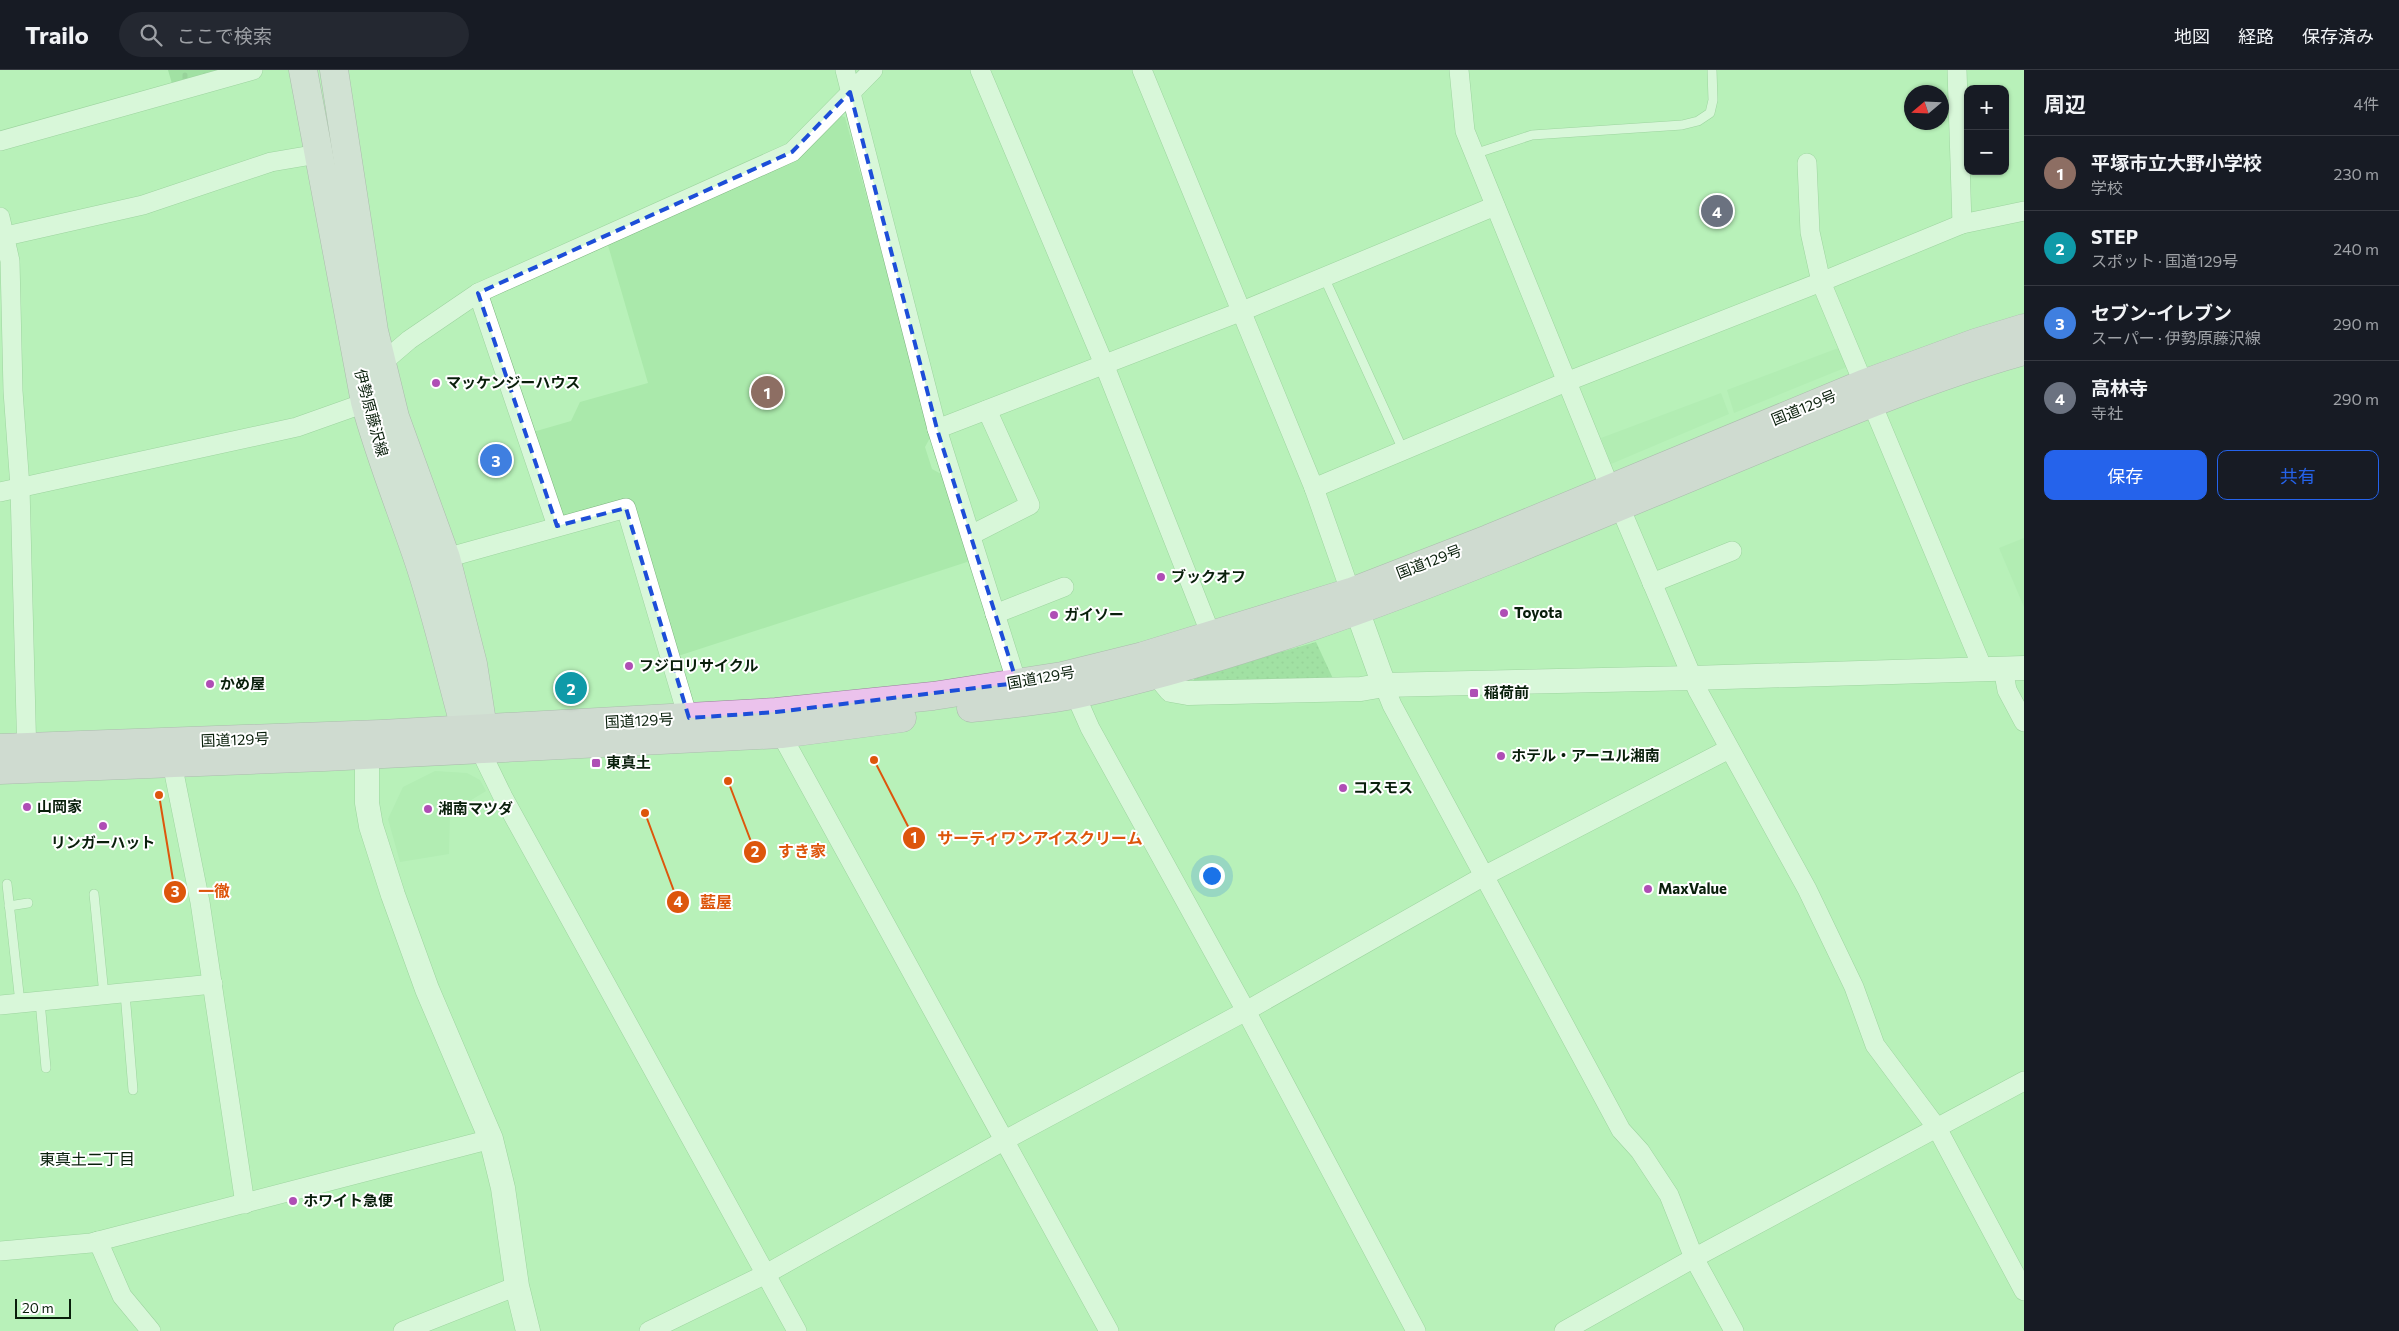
<!DOCTYPE html>
<html lang="ja">
<head>
<meta charset="utf-8">
<style>
  :root { --surface:#171b24; --page:#242831; --text:#f1f3f6; --muted:#9ea1a6; --line:#363941; --accent:#2563eb }
  body { margin:0; font-family:Commissioner,"Noto Sans JP",sans-serif; background:var(--page); color:var(--text) }
  .controls { position:absolute; right:15px; top:15px; display:grid; overflow:hidden; border-radius:10px; box-shadow:0 1px 4px #0004 }
  .controls button { width:45px; height:45px; display:grid; place-items:center; padding:0; border:0; border-bottom:1px solid var(--line); background:var(--surface); color:var(--text); font:25px sans-serif }
  .compass { position:absolute; left:1904px; top:15px; width:45px; height:45px; border-radius:50%; background:var(--surface); box-shadow:0 1px 4px #0004; rotate:251deg }
  .scale { position:absolute; left:15px; bottom:12px; width:56px; box-sizing:border-box; padding-left:5px; border:2px solid #091f0b; border-top:0; font-size:14px; line-height:18px; white-space:nowrap; color:#091f0b; -webkit-text-stroke:4px #fff; paint-order:stroke }
  .you { position:absolute; left:1211px; top:805px; width:18px; height:18px; margin:-12px; border:4px solid #fff; border-radius:50%; background:#1a73e8; box-shadow:0 0 0 8px #1a73e833 }
  .badge { display:grid; place-items:center; width:32px; height:32px; border-radius:50%; background:var(--accent); color:#fff; font-size:16px; font-weight:700 }
  .pin { position:absolute; translate:-50% -50%; border:2px solid #fff; box-shadow:0 1px 5px #0006 }
  .list { margin:0; padding:0; list-style:none }
  h2 { display:flex; justify-content:space-between; align-items:center; height:65px; margin:0; padding:0 20px; font-size:21px }
  h2 small { font-size:16px; font-weight:400; color:var(--muted) }
  .list li { display:grid; grid-template-columns:32px 1fr auto; gap:15px; align-items:center; box-sizing:border-box; height:75px; padding:0 20px; border-top:1px solid var(--line) }
  .list b { display:block; font-size:19px; white-space:nowrap }
  .list p { margin:0; font-size:16px; white-space:nowrap; color:var(--muted) }
  .list em { font-size:16px; font-style:normal; color:var(--muted) }
  .actions { display:flex; gap:10px; padding:15px 20px }
  .actions a { flex:1; padding:11px 0; border:1px solid var(--accent); border-radius:10px; text-align:center; font-size:18px; color:var(--accent) }
  .actions .main { background:var(--accent); color:#fff }
  .icon { flex:none; width:28px; height:28px; fill:none; stroke:currentColor; stroke-width:2; stroke-linecap:round; stroke-linejoin:round }
  .map { position:relative; flex:none; width:2024px; height:1261px; overflow:hidden }
  header { display:flex; align-items:center; gap:30px; box-sizing:border-box; height:70px; padding:0 25px; background:var(--surface); border-bottom:1px solid var(--line) }
  header strong { font-size:24px }
  nav { display:flex; gap:28px; margin-inline-start:auto; font-size:18px }
  .search { width:350px; height:45px; background:var(--page); display:flex; align-items:center; gap:12px; box-sizing:border-box; padding:0 18px; border-radius:28px; color:var(--muted); font-size:19px }
  main { display:flex }
  aside { flex:1; background:var(--surface) }
  .map>svg:first-child { display:block }
  .built { fill:#aae9ab }
  .grass { fill:url(#grass-dots) }
  .cemetery { fill:url(#cemetery-stones) }
  .lines { fill:none; stroke-linecap:round; stroke-linejoin:round }
  .service-casing { stroke:#7cb37e; stroke-width:10 }
  .minor-casing { stroke:#7cb37e; stroke-width:20 }
  .tertiary-casing { stroke:#7cb37e; stroke-width:25 }
  .primary-casing { stroke:#997f9b; stroke-width:29 }
  .trunk-casing { stroke:#997f9b; stroke-width:29 }
  .service { stroke:#fff; stroke-width:9 }
  .minor { stroke:#fff; stroke-width:19 }
  .tertiary { stroke:#fff; stroke-width:24 }
  .primary { stroke:#f0d1f1; stroke-width:28 }
  .trunk { stroke:#ebc2ec; stroke-width:28 }
  .marked { fill:none; stroke:#1d4ed8; stroke-width:4; stroke-dasharray:10 6; stroke-linejoin:round }
  .poi-dot { fill:#af4eb5; stroke:#fff; stroke-width:2 }
  .labels { text-anchor:middle; stroke-width:4; stroke-linejoin:round; paint-order:stroke }
  .poi-label { font-size:15px; font-weight:bold; fill:#091f0b; stroke:#fff; text-anchor:start }
  .street-label { font-size:15px; fill:#091f0b; stroke:#fff }
  .neighbourhood-label { font-size:16px; fill:#091f0b; stroke:#fff }
  .leader { fill:none; stroke:#dd560c; stroke-width:2 }
  .callout-dot { fill:#dd560c; stroke:#fff; stroke-width:2 }
  .mark-label { font-size:15px; text-anchor:middle; font-weight:bold; fill:#fff }
  .callout-label { font-size:16px; text-anchor:middle; font-weight:bold; fill:#dd560c; stroke:#fff; stroke-width:4; stroke-linejoin:round; paint-order:stroke }
</style>
</head>
<body>
<header>
<strong>Trailo</strong>
<div class="search"><svg class="icon" aria-label="search" viewBox="0 0 24 24"><circle cx="10" cy="10" r="6"/><path d="M15 15l6 6"/></svg>ここで検索</div>
<nav><a>地図</a><a>経路</a><a>保存済み</a></nav>
</header>
<main>
<div class="map">
<svg width="2024" height="1261" viewBox="0 0 2024 1261">
  <defs>
    <pattern id="grass-dots" width="8" height="8" patternUnits="userSpaceOnUse" patternTransform="scale(1.25)"><rect width="8" height="8" fill="#85ce88"/><path d="M2 2h.1M6 6h.1" fill="none" stroke="#72b074" stroke-width="1.8" stroke-linecap="round"/></pattern>
    <pattern id="cemetery-stones" width="16" height="16" patternUnits="userSpaceOnUse" patternTransform="scale(1.25)"><rect width="16" height="16" fill="#85ce88"/><path d="M2 7V4a2 2 0 0 1 4 0v3zM10 15v-3a2 2 0 0 1 4 0v3z" fill="#72b074"/></pattern>
  </defs>
  <rect width="100%" height="100%" fill="#b8f1b9"/>
  <g class="built">
    <path d="M837,45L845,47L931,366L925,377L932,399L943,405L970,491L675,587L631,433L560,447L533,362L571,351L580,332L648,313L605,165L800,84Z"/>
    <path d="M1841,277L1847,297L1734,343L1727,320Z"/>
    <path d="M1721,323L1729,344L1611,394L1601,368Z"/>
    <path d="M2024,468V537L1999,478Z"/>
    <path d="M435,701L467,703L480,710L486,721L450,743L449,784L400,792L388,749L403,717Z"/>
  </g>
  <path class="grass" d="M1316,572L1335,613L1192,614L1195,607Z"/>
  <path class="cemetery" d="M168,0H232L173,17Z"/>
  <g class="lines">
    <g class="service-casing">
      <g id="service">
        <path d="M1474,84L1532,65L1682,55L1698,51L1710,43L1713,30L1712,0"/>
        <path d="M1324,207L1403,380"/>
        <path d="M7,814L20,933"/>
        <path d="M94,824L104,925"/>
        <path d="M9,836L28,833"/>
        <path d="M125,923L133,1020"/>
        <path d="M40,931L46,998"/>
      </g>
    </g>
    <g class="minor-casing">
      <g id="minor">
        <path d="M845,0L937,359L1020,623"/>
        <path d="M980,0L1104,294L1215,575"/>
        <path d="M1142,0L1314,418L1354,532"/>
        <path d="M1459,0L1465,61L1610,418"/>
        <path d="M1957,0L1962,154"/>
        <path d="M0,71L253,0"/>
        <path d="M1807,93L1810,162L1821,212L1983,599"/>
        <path d="M0,147L10,191L13,321L20,417L27,689"/>
        <path d="M6,166L143,135L271,92L318,84"/>
        <path d="M478,223L557,456"/>
        <path d="M378,303L381,294L409,270L478,223L792,82L873,0"/>
        <path d="M937,359L1240,242L1495,136"/>
        <path d="M1314,418L1566,312L1821,212L1962,154L2024,141"/>
        <path d="M0,422L297,357L376,329"/>
        <path d="M1620,437L1698,621L1807,819L1854,917L1875,975L1937,1058L2024,1221"/>
        <path d="M971,465L1030,435L987,340"/>
        <path d="M446,488L626,438L691,658"/>
        <path d="M1652,513L1732,481"/>
        <path d="M995,544L1064,517"/>
        <path d="M2003,598L2007,620L2024,652"/>
        <path d="M1384,615L1392,635L1621,1060L1640,1081L1669,1125L1694,1188L1734,1261"/>
        <path d="M1075,624L1090,658L1246,941L1416,1261"/>
        <path d="M781,664L1109,1261"/>
        <path d="M485,690L503,727L797,1261"/>
        <path d="M172,693L200,832L245,1134"/>
        <path d="M0,935L213,914"/>
        <path d="M98,1171L122,1226L151,1261"/>
        <path d="M0,1181L91,1173L491,1069"/>
        <path d="M403,1261L517,1216"/>
        <path d="M649,1261L766,1204L1005,1070L1246,941L1484,806L1729,679"/>
        <path d="M1564,1261L1694,1188L2024,1011"/>
      </g>
    </g>
    <g class="tertiary-casing">
      <g id="tertiary">
        <path d="M1357,540L1384,615"/>
        <path d="M1157,603L1171,620L1188,623L1361,619L1384,615L1692,608L2024,598"/>
        <path d="M358,669L367,685V733L371,756L393,825L427,919L491,1069L503,1118L517,1216L528,1261"/>
      </g>
    </g>
    <g class="primary-casing">
      <g id="primary">
        <path d="M303,0L365,332C380,388 402,441 420,495C440,556 453,618 471,679"/>
        <path d="M334,0L374,261L395,347L446,488L473,594L486,678"/>
      </g>
    </g>
    <g class="trunk-casing">
      <g id="trunk">
        <path d="M971,638C1006,634 1043,631 1077,624C1298,575 1511,481 1720,395C1820,354 1920,310 2024,281"/>
        <path d="M0,678L381,664L776,642L933,626L1062,606L1143,586L1351,522L1488,469L1863,314L1975,273L2024,258"/>
        <path d="M0,700L324,687L781,664L902,648"/>
      </g>
    </g>
    <use href="#service" class="service"/>
    <use href="#minor" class="minor"/>
    <use href="#tertiary" class="tertiary"/>
    <use href="#primary" class="primary"/>
    <use href="#trunk" class="trunk"/>
  </g>
  <path d="M0 0H2024V1261H0ZM850,22L937,359L1017,613L776,642L689,648L626,438L557,456L478,223L792,82Z" fill="#b8f1b9" fill-opacity=".55" fill-rule="evenodd"/>
  <path class="marked" d="M850,22L937,359L1017,613L776,642L689,648L626,438L557,456L478,223L792,82Z"/>
  <g class="poi-dot">
    <circle cx="436" cy="313" r="5"/>
    <circle cx="1161" cy="507" r="5"/>
    <circle cx="1504" cy="543" r="5"/>
    <circle cx="1054" cy="545" r="5"/>
    <circle cx="629" cy="596" r="5"/>
    <circle cx="210" cy="614" r="5"/>
    <rect x="1469" y="618" width="10" height="10" rx="2.5"/>
    <circle cx="1501" cy="686" r="5"/>
    <rect x="591" y="688" width="10" height="10" rx="2.5"/>
    <circle cx="1343" cy="718" r="5"/>
    <circle cx="27" cy="737" r="5"/>
    <circle cx="428" cy="739" r="5"/>
    <circle cx="103" cy="756" r="5"/>
    <circle cx="1648" cy="819" r="5"/>
    <circle cx="293" cy="1131" r="5"/>
  </g>
  <g class="labels">
    <g class="poi-label">
      <text x="446" y="318">マッケンジーハウス</text>
      <text x="1171" y="512">ブックオフ</text>
      <text x="1514" y="548">Toyota</text>
      <text x="1064" y="550">ガイソー</text>
      <text x="639" y="601">フジロリサイクル</text>
      <text x="220" y="619">かめ屋</text>
      <text x="1484" y="628">稲荷前</text>
      <text x="1511" y="691">ホテル・アーユル湘南</text>
      <text x="606" y="698">東真土</text>
      <text x="1353" y="723">コスモス</text>
      <text x="37" y="742">山岡家</text>
      <text x="438" y="744">湘南マツダ</text>
      <text x="103" y="778" text-anchor="middle">リンガーハット</text>
      <text x="1658" y="824">MaxValue</text>
      <text x="303" y="1136">ホワイト急便</text>
    </g>
    <g class="street-label">
      <text transform="translate(1804 338) rotate(-22)" y="5">国道129号</text>
      <text transform="translate(371 343) rotate(75)" y="5">伊勢原藤沢線</text>
      <text transform="translate(1429 492) rotate(-21)" y="5">国道129号</text>
      <text transform="translate(1041 608) rotate(-10)" y="5">国道129号</text>
      <text transform="translate(639 651) rotate(-3)" y="5">国道129号</text>
      <text transform="translate(235 670) rotate(-2)" y="5">国道129号</text>
    </g>
    <g class="neighbourhood-label">
      <text x="87" y="1095">東真土二丁目</text>
    </g>
  </g>
  <path class="leader" d="M874 690L914 768M728 711L755 782M159 725L175 822M645 743L678 832"/>
  <g class="callout-dot">
    <circle cx="874" cy="690" r="5"/>
    <circle cx="728" cy="711" r="5"/>
    <circle cx="159" cy="725" r="5"/>
    <circle cx="645" cy="743" r="5"/>
    <circle cx="914" cy="768" r="12"/>
    <circle cx="755" cy="782" r="12"/>
    <circle cx="175" cy="822" r="12"/>
    <circle cx="678" cy="832" r="12"/>
  </g>
  <g class="mark-label">
    <text x="914" y="773">1</text>
    <text x="755" y="787">2</text>
    <text x="175" y="827">3</text>
    <text x="678" y="837">4</text>
  </g>
  <g class="callout-label">
    <text x="1040" y="774">サーティワンアイスクリーム</text>
    <text x="802" y="787">すき家</text>
    <text x="214" y="827">一徹</text>
    <text x="716" y="838">藍屋</text>
  </g>
</svg>
<div class="controls">
<button>+</button>
<button>−</button>
</div>
<svg class="compass" viewBox="-18 -18 36 36"><path d="M0-13l5 13h-10z" fill="#e53935"/><path d="M0 13l5-13h-10z" fill="#9ea1a6"/></svg>
<div class="scale">20 m</div>
<div class="you"></div>
<div class="pin badge" style="left:767px;top:322px;background:#8d6e63">1</div>
<div class="pin badge" style="left:571px;top:618px;background:#0f9aa8">2</div>
<div class="pin badge" style="left:496px;top:390px;background:#3f7fe0">3</div>
<div class="pin badge" style="left:1717px;top:141px;background:#6b7280">4</div>
</div>
<aside>
<h2>周辺<small>4件</small></h2>
<ul class="list">
<li><span class="badge" style="background:#8d6e63">1</span><div><b>平塚市立大野小学校</b><p>学校</p></div><em>230 m</em></li>
<li><span class="badge" style="background:#0f9aa8">2</span><div><b>STEP</b><p>スポット · 国道129号</p></div><em>240 m</em></li>
<li><span class="badge" style="background:#3f7fe0">3</span><div><b>セブン-イレブン</b><p>スーパー · 伊勢原藤沢線</p></div><em>290 m</em></li>
<li><span class="badge" style="background:#6b7280">4</span><div><b>高林寺</b><p>寺社</p></div><em>290 m</em></li>
</ul>
<div class="actions"><a class="main">保存</a><a>共有</a></div>
</aside>
</main>
</body>
</html>
